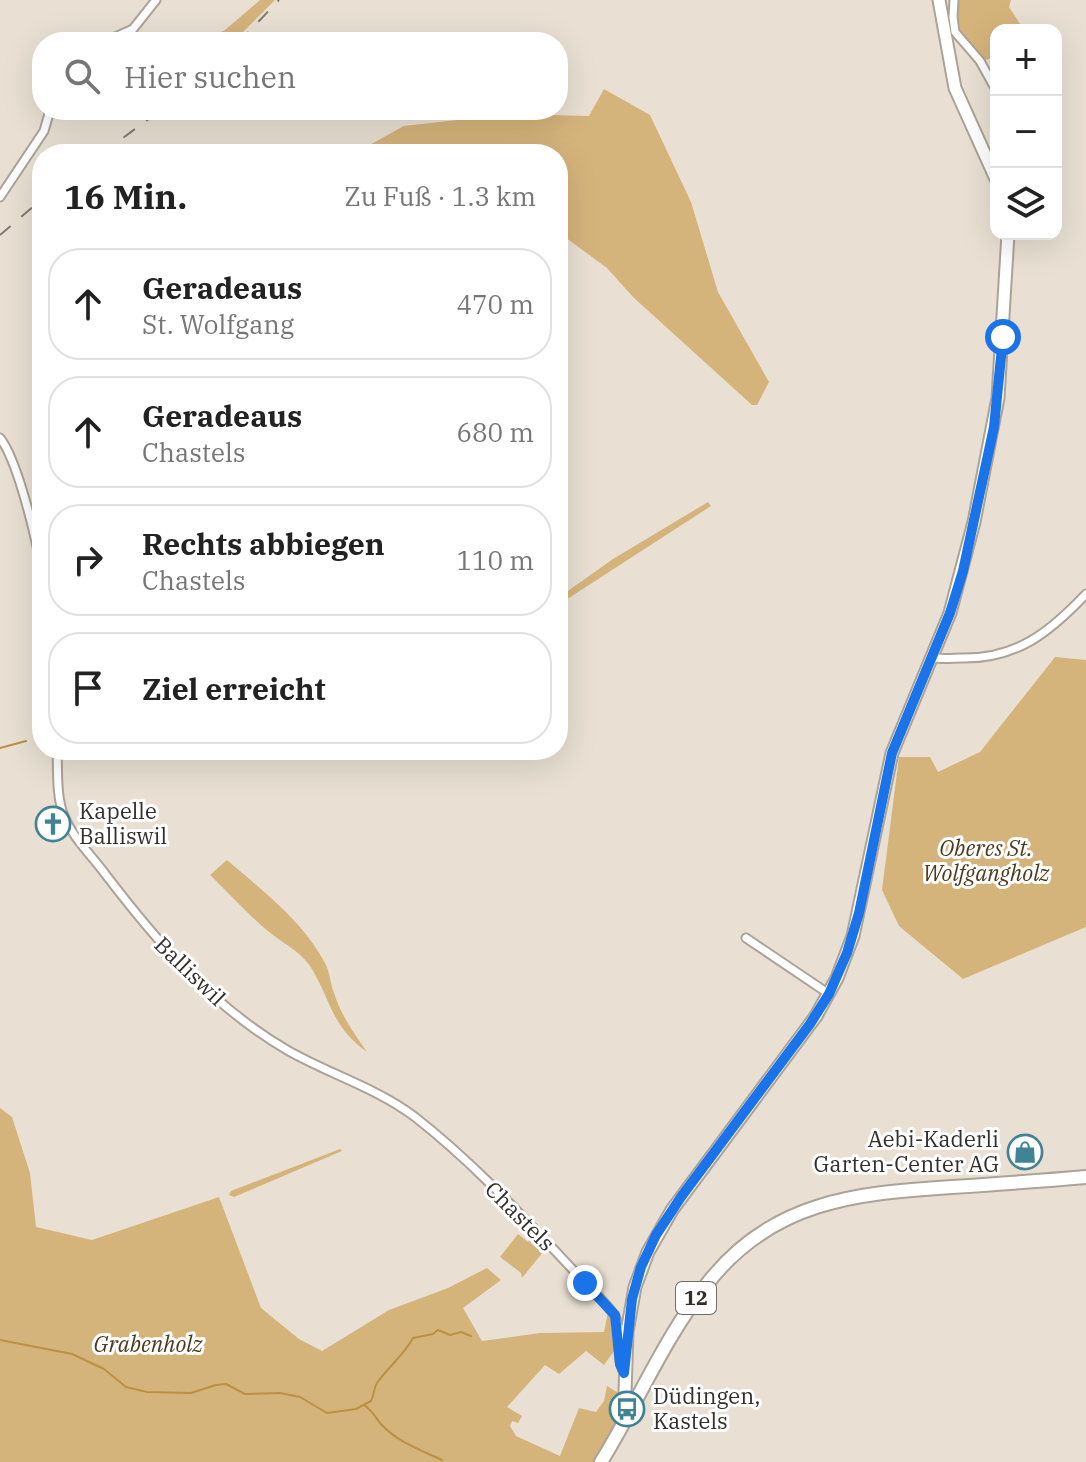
<!DOCTYPE html>
<html lang="de">
<head>
<meta charset="utf-8">
<style>
  :root { --surface:#fff; --page:#f6f6f6; --text:#222; --muted:#767676; --line:#e0e0e0 }
  body { margin:0; font-family:"IBM Plex Serif",serif; background:var(--page); color:var(--text) }
  .controls { position:absolute; right:24px; top:24px; display:grid; overflow:hidden; border-radius:16px; box-shadow:0 8px 32px #0002 }
  .controls button { width:72px; height:72px; display:grid; place-items:center; padding:0; border:0; border-bottom:2px solid var(--line); background:var(--surface); color:var(--text); font:40px sans-serif }
  .stop { position:absolute; width:24px; height:24px; margin:-18px; border:6px solid #1a73e8; border-radius:50%; background:#fff }
  .stop.end { background:#1a73e8; border-color:#fff; box-shadow:0 2px 8px #0008 }
  .list { margin:0; padding:0; list-style:none }
  h2 { display:flex; justify-content:space-between; align-items:center; height:104px; margin:0; padding:0 32px; font-size:34px }
  h2 small { font-size:26px; font-weight:400; color:var(--muted) }
  .list li { display:grid; grid-template-columns:52px 1fr auto; gap:24px; align-items:center; box-sizing:border-box; height:112px; margin:0 16px 16px; padding:0 16px; border:2px solid var(--line); border-radius:32px }
  .list b { display:block; font-size:30px; white-space:nowrap }
  .list p { margin:0; font-size:26px; white-space:nowrap; color:var(--muted) }
  .list em { font-size:26px; font-style:normal; color:var(--muted) }
  .icon { flex:none; width:44px; height:44px; fill:none; stroke:currentColor; stroke-width:2; stroke-linecap:round; stroke-linejoin:round }
  .map { position:relative; flex:none; width:1086px; height:1462px; overflow:hidden }
  .search { position:absolute; background:var(--surface); box-shadow:0 8px 32px #0002; left:32px; top:32px; width:536px; height:88px; display:flex; align-items:center; gap:20px; box-sizing:border-box; padding:0 28px; border-radius:32px; color:var(--muted); font-size:30px }
  .panel { position:absolute; background:var(--surface); box-shadow:0 8px 32px #0002; left:32px; top:144px; width:536px; height:616px; border-radius:32px }
  .map>svg:first-child { display:block }
  .green { fill:#d5b47b }
  .lines { fill:none; stroke-linecap:round; stroke-linejoin:round }
  .stream { stroke:#ba9045; stroke-width:2 }
  .street-casing { stroke:#aba397; stroke-width:11 }
  .secondary-casing { stroke:#aba397; stroke-width:15 }
  .primary-casing { stroke:#aba397; stroke-width:16 }
  .street { stroke:#fff; stroke-width:7 }
  .secondary { stroke:#fff; stroke-width:11 }
  .primary { stroke:#fff; stroke-width:12 }
  .rail { stroke:#807b72; stroke-width:2; stroke-dasharray:14 14; stroke-linecap:butt }
  .route { stroke:#1a73e8; stroke-width:10 }
  .labels { text-anchor:middle; stroke-width:6; stroke-linejoin:round; paint-order:stroke }
  .shield { fill:#fff; stroke:#706e6b; stroke-width:2 }
  .shield-label { font-size:20px; font-weight:bold; fill:#33302b }
  .poi-label { font-size:22px; fill:#33302b; stroke:#fff; text-anchor:start }
  .park-label { font-size:22px; font-style:italic; fill:#4c3a1a; stroke:#fff }
  .street-label { font-size:22px; fill:#33302b; stroke:#fff }
</style>
</head>
<body>
<div class="map">
<svg width="1086" height="1462" viewBox="0 0 1086 1462">
  <rect width="100%" height="100%" fill="#e9e0d3"/>
  <g class="green">
    <path d="M260,0H275L233,42H200L225,30Z"/>
    <path d="M956,0H1011L1009,7L1024,30H996V58L984,60L958,29Z"/>
    <path d="M604,89L650,115L691,202L718,292L769,382L757,405H752L633,297L607,268L558,232V154H353L404,126L511,114L589,116Z"/>
    <path d="M708,502L711,506L558,605V598L613,559Z"/>
    <path d="M1055,657L1086,660V927L963,979L899,926L882,890L899,757H930L938,772L980,752Z"/>
    <path d="M227,860C263,891 303,921 325,963C330,972 330,983 334,993C341,1015 353,1032 367,1052C330,1025 332,1001 310,966C299,950 282,943 268,931C247,914 229,893 210,875Z"/>
    <path d="M0,1108L12,1117L30,1173L36,1227L92,1240L219,1197L261,1308L299,1339L322,1351L389,1310L448,1288L487,1268L501,1280L463,1308L482,1341L540,1333L604,1332L608,1313L616,1330L617,1347L604,1365L586,1351L559,1374L545,1365L507,1407L522,1416L518,1423L512,1421L510,1426L516,1436L560,1456L579,1408L596,1412L604,1401L607,1386L620,1394L625,1408L597,1462H0Z"/>
    <path d="M340,1149L342,1151L234,1197L229,1195L231,1191Z"/>
    <path d="M518,1234L528,1242L536,1234L548,1246L522,1278L521,1273L500,1257Z"/>
  </g>
  <g class="lines">
    <g class="stream">
      <path d="M0,748L26,741"/>
      <path d="M0,1340L72,1354L104,1369L126,1387L147,1392L191,1393L216,1385L226,1384L245,1394L280,1393L300,1397L327,1413L356,1409L371,1401C375,1394 373,1389 377,1383C388,1367 404,1355 413,1338L433,1334L438,1330L450,1335L461,1332L471,1336"/>
      <path d="M364,1405C373,1411 375,1417 381,1424C397,1442 421,1450 442,1460"/>
    </g>
    <g class="street-casing">
      <g id="street">
        <path d="M954,0L953,17L955,32L980,61L996,90"/>
        <path d="M104,42L133,29L156,0"/>
        <path d="M0,197L44,131L50,110"/>
        <path d="M0,438C18,461 39,547 42,578"/>
        <path d="M931,657C942,660 952,658 962,658C1017,659 1050,632 1086,594"/>
        <path d="M57,750C58,770 56,797 64,816C73,838 92,856 106,875C158,943 212,1006 287,1050C329,1074 377,1088 415,1117C474,1163 525,1219 576,1273C585,1283 611,1307 616,1318C623,1335 615,1355 623,1371"/>
        <path d="M746,938L829,994"/>
      </g>
    </g>
    <g class="secondary-casing">
      <g id="secondary">
        <path d="M939,0L955,88L996,179"/>
        <path d="M634,1406L625,1392L627,1332L635,1287L648,1252L672,1210L816,1016L837,978L853,936L892,753L950,613L974,522L998,398L1008,234"/>
      </g>
    </g>
    <g class="primary-casing">
      <path id="primary" d="M601,1462C637,1404 664,1338 707,1284C771,1201 856,1193 952,1187C997,1184 1041,1181 1086,1177"/>
    </g>
    <use href="#street" class="street"/>
    <use href="#secondary" class="secondary"/>
    <use href="#primary" class="primary"/>
    <g class="rail">
      <path d="M239,42L279,0"/>
      <path d="M101,154L161,110"/>
      <path d="M0,235L42,199"/>
    </g>
  </g>
  <g class="lines">
    <path class="route" d="M585,1283L615,1315L620,1364L624,1373L632,1299L641,1267L656,1235L681,1197L810,1024L829,994L847,953L859,913L892,753L950,613L963,571L994,427L1003,337"/>
  </g>
  <defs>
    <g id="church-ring" transform="scale(1.8)"><circle r="9.5" fill="#fff" stroke="#418395" stroke-width="1.5"/><path d="M-1.2-6h2.4v3.5h3.3v2.4h-3.3V6h-2.4V-.1h-3.3v-2.4h3.3Z" fill="#418395"/></g>
    <g id="shop-ring" transform="scale(1.8)"><circle r="9.5" fill="#fff" stroke="#418395" stroke-width="1.5"/><path d="M-5-2.5h2.3a2.7 3.5 0 0 1 5.4 0H5L5.5 6h-11ZM-1.5-2.5h3a1.5 2.3 0 0 0-3 0Z" fill="#418395"/></g>
    <g id="bus-ring" transform="scale(1.8)"><circle r="9.5" fill="#fff" stroke="#418395" stroke-width="1.5"/><path d="M-5-6H5V4H4V6H2V4H-2V6H-4V4H-5ZM-3.5-4V0h7V-4ZM-3.5 1.2v1.5H-2V1.2ZM2 1.2v1.5H3.5V1.2Z" fill="#418395"/></g>
  </defs>
  <g fill-rule="evenodd">
    <use href="#church-ring" x="53" y="824"/>
    <use href="#shop-ring" x="1025" y="1152"/>
    <use href="#bus-ring" x="627" y="1409"/>
  </g>
  <g class="labels">
    <rect class="shield" x="676" y="1282" width="40" height="32" rx="6"/>
    <g class="shield-label">
      <text x="696" y="1305">12</text>
    </g>
    <g class="poi-label">
      <text x="79" y="819">Kapelle<tspan x="79" dy="25">Balliswil</tspan></text>
      <text x="999" y="1147" text-anchor="end">Aebi-Kaderli<tspan x="999" dy="25">Garten-Center AG</tspan></text>
      <text x="653" y="1404">Düdingen,<tspan x="653" dy="25">Kastels</tspan></text>
    </g>
    <g class="park-label">
      <text x="986" y="856">Oberes St.<tspan x="986" dy="25">Wolfgangholz</tspan></text>
      <text x="148" y="1352">Grabenholz</text>
    </g>
    <g class="street-label">
      <text transform="translate(190 971) rotate(44)" y="8">Balliswil</text>
      <text transform="translate(520 1216) rotate(45)" y="8">Chastels</text>
    </g>
  </g>
</svg>
<div class="controls">
<button>+</button>
<button>−</button>
<button><svg class="icon" aria-label="layers" viewBox="0 0 24 24"><path d="M12 4l9 5-9 5-9-5zM3 14l9 5 9-5"/></svg></button>
</div>
<div class="stop" style="left:1003px;top:337px"></div>
<div class="stop end" style="left:585px;top:1283px"></div>
<div class="search"><svg class="icon" aria-label="search" viewBox="0 0 24 24"><circle cx="10" cy="10" r="6"/><path d="M15 15l6 6"/></svg>Hier suchen</div>
<section class="panel">
<h2>16 Min.<small>Zu Fuß · 1.3 km</small></h2>
<ul class="list">
<li><svg class="icon" aria-label="ahead" viewBox="0 0 24 24"><path d="M12 20V5M6 11l6-6 6 6"/></svg><div><b>Geradeaus</b><p>St. Wolfgang</p></div><em>470 m</em></li>
<li><svg class="icon" aria-label="ahead" viewBox="0 0 24 24"><path d="M12 20V5M6 11l6-6 6 6"/></svg><div><b>Geradeaus</b><p>Chastels</p></div><em>680 m</em></li>
<li><svg class="icon" aria-label="right" viewBox="0 0 24 24"><path d="M7 20v-9h11M14 6l5 5-5 5"/></svg><div><b>Rechts abbiegen</b><p>Chastels</p></div><em>110 m</em></li>
<li><svg class="icon" aria-label="arrive" viewBox="0 0 24 24"><path d="M6 21V4h12l-3 4 3 4H6"/></svg><div><b>Ziel erreicht</b></div></li>
</ul>
</section>
</div>
</body>
</html>
